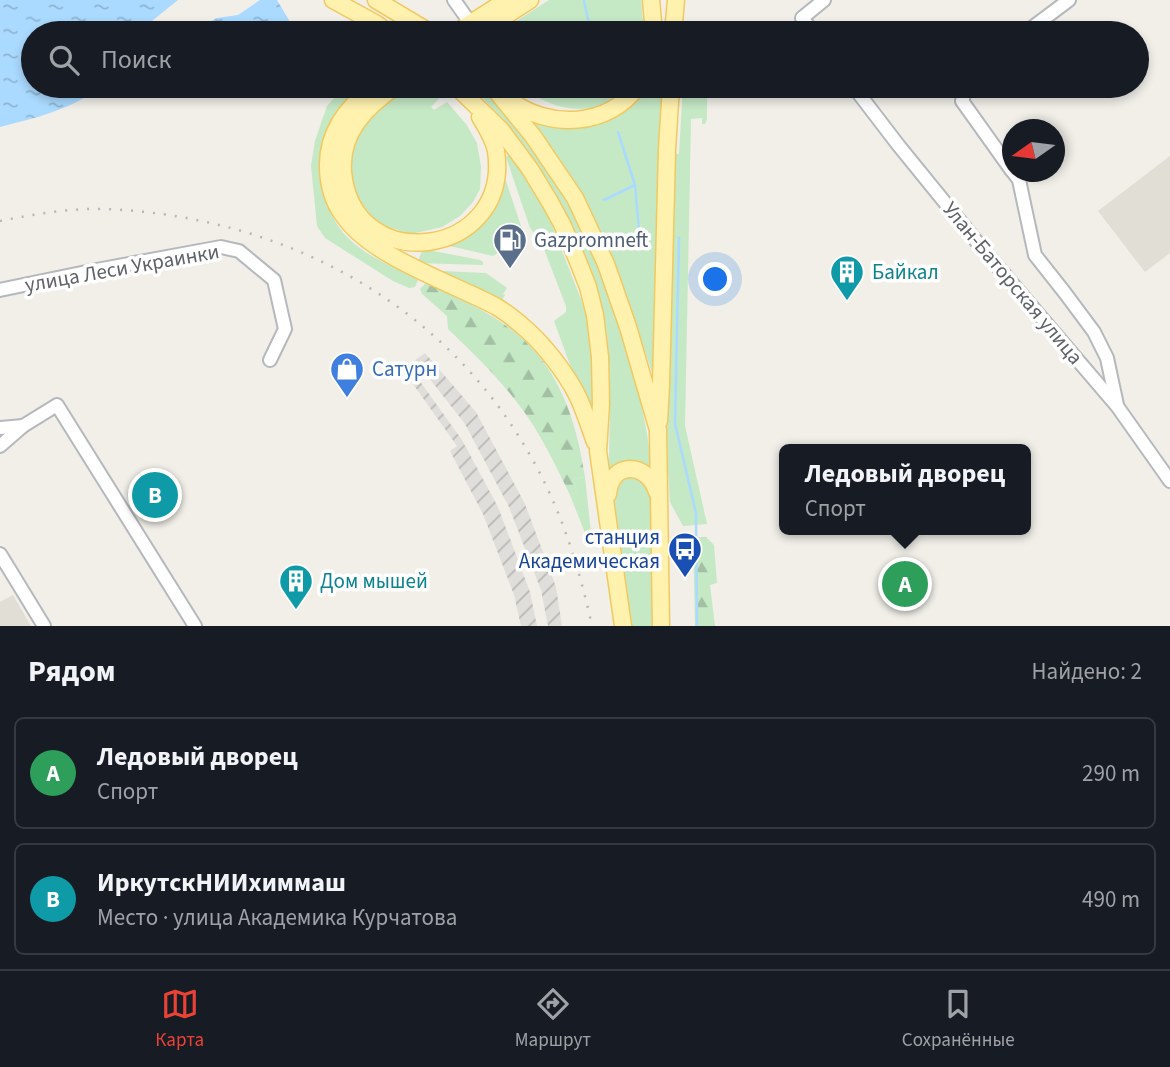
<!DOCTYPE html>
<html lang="ru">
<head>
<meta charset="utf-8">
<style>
  :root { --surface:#171b24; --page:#20242c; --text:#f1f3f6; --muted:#9ea1a6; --line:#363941; --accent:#ea4335 }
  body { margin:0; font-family:"Source Sans 3",sans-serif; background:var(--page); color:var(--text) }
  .compass { position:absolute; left:1002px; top:119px; width:63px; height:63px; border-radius:50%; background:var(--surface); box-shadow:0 4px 10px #0003; rotate:256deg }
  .you { position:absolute; left:716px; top:280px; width:24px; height:24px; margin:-18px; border:5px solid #fff; border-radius:50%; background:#1a73e8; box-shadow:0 0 0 10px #1a73e833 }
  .badge { display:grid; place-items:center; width:46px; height:46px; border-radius:50%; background:var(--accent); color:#fff; font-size:23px; font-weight:700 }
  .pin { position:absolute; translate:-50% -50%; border:4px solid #fff; box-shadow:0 2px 7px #0006 }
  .popup { position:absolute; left:779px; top:444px; width:252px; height:91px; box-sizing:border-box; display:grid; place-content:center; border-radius:10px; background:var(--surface); filter:drop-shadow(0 2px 5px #0005); font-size:23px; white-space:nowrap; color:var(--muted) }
  .popup b { font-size:26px; color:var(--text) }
  .popup::after { content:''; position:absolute; left:50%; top:100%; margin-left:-14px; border:14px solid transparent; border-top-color:var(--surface) }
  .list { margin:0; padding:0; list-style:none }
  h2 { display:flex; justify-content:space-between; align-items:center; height:91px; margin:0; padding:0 28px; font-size:30px }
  h2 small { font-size:23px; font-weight:400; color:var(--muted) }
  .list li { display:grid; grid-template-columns:46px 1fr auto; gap:21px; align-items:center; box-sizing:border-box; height:112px; margin:0 14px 14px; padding:0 14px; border:2px solid var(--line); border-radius:10px }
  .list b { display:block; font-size:26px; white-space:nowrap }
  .list p { margin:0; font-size:23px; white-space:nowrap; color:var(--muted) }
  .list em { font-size:23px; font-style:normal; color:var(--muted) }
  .icon { flex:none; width:38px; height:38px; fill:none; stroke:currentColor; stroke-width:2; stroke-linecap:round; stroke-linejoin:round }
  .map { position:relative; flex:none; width:1170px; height:626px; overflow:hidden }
  .search { position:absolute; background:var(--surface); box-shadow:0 4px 10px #0003; left:21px; right:21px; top:21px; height:77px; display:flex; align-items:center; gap:18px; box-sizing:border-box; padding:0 24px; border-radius:38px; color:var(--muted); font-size:26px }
  .sheet { height:343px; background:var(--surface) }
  nav { display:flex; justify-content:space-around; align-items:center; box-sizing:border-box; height:98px; border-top:2px solid var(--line); background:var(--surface); font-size:19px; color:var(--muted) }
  nav a { display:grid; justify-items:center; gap:4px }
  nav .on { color:var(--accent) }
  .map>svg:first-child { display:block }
  .industrial { fill:url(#industrial-furrows) }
  .education { fill:#e1ded6 }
  .green { fill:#c5e8c5 }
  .forest { fill:url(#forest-firs) }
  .water { fill:url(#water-ripples) }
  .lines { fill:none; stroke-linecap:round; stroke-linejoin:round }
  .stream { stroke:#aadaff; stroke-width:2.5 }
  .minor-casing { stroke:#b5b8bc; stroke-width:16 }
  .major-casing { stroke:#f2c960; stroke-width:19 }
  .minor { stroke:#fff; stroke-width:12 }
  .major { stroke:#fff2af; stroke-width:16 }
  .rail { stroke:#b6b7b8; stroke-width:2.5; stroke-dasharray:2 9; stroke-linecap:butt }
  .labels { text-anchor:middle; stroke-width:7; stroke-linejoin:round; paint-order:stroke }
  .service-label { font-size:21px; fill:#4e5e75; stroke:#fff; text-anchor:start }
  .street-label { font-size:21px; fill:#5f6368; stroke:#fff }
  .culture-label { font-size:21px; fill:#0d838f; stroke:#fff; text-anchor:start }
  .shop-label { font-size:21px; fill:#366cbe; stroke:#fff; text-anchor:start }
  .transit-label { font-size:21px; fill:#164399; stroke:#fff; text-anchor:end }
</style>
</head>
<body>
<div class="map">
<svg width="1170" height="626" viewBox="0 0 1170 626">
  <defs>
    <pattern id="industrial-furrows" width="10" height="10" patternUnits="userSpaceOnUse" patternTransform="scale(1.75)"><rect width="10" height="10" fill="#e0deda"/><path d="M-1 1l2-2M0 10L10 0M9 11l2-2" fill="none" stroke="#b9b8b5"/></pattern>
    <pattern id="forest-firs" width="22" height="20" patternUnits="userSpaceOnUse" patternTransform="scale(1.75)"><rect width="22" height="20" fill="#c5e8c5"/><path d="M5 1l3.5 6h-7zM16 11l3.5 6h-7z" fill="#a3c0a4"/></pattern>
    <pattern id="water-ripples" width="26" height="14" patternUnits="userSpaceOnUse" patternTransform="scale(1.75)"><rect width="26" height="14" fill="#aadaff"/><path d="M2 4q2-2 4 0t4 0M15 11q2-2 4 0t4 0" fill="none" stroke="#8eb4d2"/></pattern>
  </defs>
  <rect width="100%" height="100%" fill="#f1efe8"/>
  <g class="industrial">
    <path d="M425,353L476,412L525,504L556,587L562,626H548L541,590L509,507L465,424L415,360Z"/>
    <path d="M419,380L462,440L498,507L530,592L537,626H521L514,595L483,514L450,451L457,446L413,384Z"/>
  </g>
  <g class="education">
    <path d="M1170,156V253L1145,272L1098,211Z"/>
    <path d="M13,595L31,626H0V602Z"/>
  </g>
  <g class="green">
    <path d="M549,0H641L644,33H498Z"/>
    <path d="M350,86H359C348,96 339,106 332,119C311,157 318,208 349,239C368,257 395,268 418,280L415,287L409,288L393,281L325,238L317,226L311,166L315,141L327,106L335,97Z"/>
    <path d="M410,86H434L444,93L431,107L434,110L447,102L466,124L477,143L481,167L480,189L473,202L460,216L442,227L411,234L379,224L356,197L350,164L357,137L365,122L386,103Z"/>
    <path d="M471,86H478C509,116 536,149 559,186C577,216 591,250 604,283C627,344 645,405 652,470C636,456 626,466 609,473C609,427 612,381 607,335C604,310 596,286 587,263C562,196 523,136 471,86Z"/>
    <path d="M521,86H627C623,90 619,94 615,98C598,112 569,111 550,103C539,99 530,92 521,86Z"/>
    <path d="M643,86H666L654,378L627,298L602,233L576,183L531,117L576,122Z"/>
    <path d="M683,86H707V119L705,124H702V118L691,119L685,426L707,524L683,526L670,502L668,470L667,427L673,154H679Z"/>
    <path d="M509,155L520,168L547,212L580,297L586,315L592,352L593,413L580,392L554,321L566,312V306L542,244L530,228L506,157Z"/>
    <path d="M503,177L505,178L521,226C520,239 504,250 493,256L450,246V244L472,232L483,221L501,180Z"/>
    <path d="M423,249L480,260L483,262V265L417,263Z"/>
    <path d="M441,271L486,273L507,288L503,294L505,295L500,303L441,274Z"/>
    <path d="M585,477L592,542L591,548L570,495L577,492L573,479Z"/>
    <path d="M629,478C644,479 648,487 651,501L653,626H632L614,498C617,488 618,481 629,478Z"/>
  </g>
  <g class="forest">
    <path d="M426,283C454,296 483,309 508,327C558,363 576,418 585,477L573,479L577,492L570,495C555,464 540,432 519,405C498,377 473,353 448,329L447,316L422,294L420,289Z"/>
    <path d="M706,537L714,545L717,583L710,585L715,626H695L693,538Z"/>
  </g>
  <g class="water">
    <path d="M0,0H178L137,33H33V86H103C72,109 36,118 0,127Z"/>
    <path d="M260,0H277L293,27L294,33H189L217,18L238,15Z"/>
  </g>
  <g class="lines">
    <g class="stream">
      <path d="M584,1L591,33"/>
      <path d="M618,132L635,185L639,231"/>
      <path d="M604,200L635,185"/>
      <path d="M679,238L675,424L696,513L697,626"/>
    </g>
    <g class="minor-casing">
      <g id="minor">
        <path d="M454,0L471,24"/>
        <path d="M814,33L802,18L824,0"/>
        <path d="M1025,33L1069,0"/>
        <path d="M853,86L899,146L986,253L1117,406L1170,481"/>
        <path d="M967,86L962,101L1012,171"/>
        <path d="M1013,172L1019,180L1035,255L1065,293L1094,332L1107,358L1117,405"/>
        <path d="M0,290L91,271L221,247L239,251L274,280L285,329L270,360"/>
        <path d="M0,428L23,426"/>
        <path d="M0,446L23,426L57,405L195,626"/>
        <path d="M0,554L44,626"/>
      </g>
    </g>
    <g class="major-casing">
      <g id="major">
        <path d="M333,0L375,23L389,33"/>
        <path d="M376,0L431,33"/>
        <path d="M651,0L654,33"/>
        <path d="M457,32L507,0"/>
        <path d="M479,33L530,0"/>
        <path d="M673,33L676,0"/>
        <path d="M375,86C349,105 328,131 328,165C328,183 332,200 343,215C371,257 453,283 497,307C507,313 518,322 527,330C544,345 565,372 576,393C584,408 589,426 595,442"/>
        <path d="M396,86C366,107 340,132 343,172C353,279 512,258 496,151C494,139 486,127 480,117"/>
        <path d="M456,86L501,130L530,169L550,202L562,224L577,259L588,287L595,315L600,357L601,404L598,451L623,626"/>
        <path d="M492,86L533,136L575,198L606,264L628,327L658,430L661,626"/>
        <path d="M510,100C549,130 609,127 638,86"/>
        <path d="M659,421L661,385L667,150L671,86"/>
        <path d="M608,494C611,460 648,462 657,492"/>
      </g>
    </g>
    <use href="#minor" class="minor"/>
    <use href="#major" class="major"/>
    <path class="rail" d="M0,221C35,214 70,208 105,209C281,216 444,301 531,457C561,509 579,567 592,626"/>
  </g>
  <defs>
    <g id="fuel-pin" transform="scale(1.75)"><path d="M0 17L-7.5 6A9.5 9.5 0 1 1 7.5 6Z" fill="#5c6f8a" stroke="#fff"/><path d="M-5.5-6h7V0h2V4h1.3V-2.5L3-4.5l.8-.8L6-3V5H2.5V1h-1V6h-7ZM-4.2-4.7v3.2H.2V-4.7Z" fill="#fff"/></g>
    <g id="building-pin" transform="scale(1.75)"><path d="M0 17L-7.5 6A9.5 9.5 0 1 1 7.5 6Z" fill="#0f9aa8" stroke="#fff"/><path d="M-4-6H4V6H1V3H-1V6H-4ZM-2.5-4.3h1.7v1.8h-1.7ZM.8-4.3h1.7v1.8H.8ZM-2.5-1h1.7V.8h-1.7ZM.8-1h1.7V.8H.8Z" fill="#fff"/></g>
    <g id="shop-pin" transform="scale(1.75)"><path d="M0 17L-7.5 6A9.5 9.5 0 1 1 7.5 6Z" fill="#3f7fe0" stroke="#fff"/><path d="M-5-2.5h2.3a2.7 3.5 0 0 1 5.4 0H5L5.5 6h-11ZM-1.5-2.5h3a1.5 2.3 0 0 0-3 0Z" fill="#fff"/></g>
    <g id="bus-pin" transform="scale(1.75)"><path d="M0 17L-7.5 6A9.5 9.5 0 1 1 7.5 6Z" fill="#1a4fb4" stroke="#fff"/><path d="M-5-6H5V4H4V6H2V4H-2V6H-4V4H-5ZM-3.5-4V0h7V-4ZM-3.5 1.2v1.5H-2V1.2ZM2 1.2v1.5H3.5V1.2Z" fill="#fff"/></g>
  </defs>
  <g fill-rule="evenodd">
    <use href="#fuel-pin" x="510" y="240"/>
    <use href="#building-pin" x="847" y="272"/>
    <use href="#shop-pin" x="347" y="369"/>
    <use href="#bus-pin" x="685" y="549"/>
    <use href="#building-pin" x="296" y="581"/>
  </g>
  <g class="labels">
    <g class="service-label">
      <text x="534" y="247">Gazpromneft</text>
    </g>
    <g class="street-label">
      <text transform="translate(122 268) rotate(-10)" y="7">улица Леси Украинки</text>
      <text transform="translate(1013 283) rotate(50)" y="7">Улан-Баторская улица</text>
    </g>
    <g class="culture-label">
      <text x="872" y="279">Байкал</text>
      <text x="320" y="588">Дом мышей</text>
    </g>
    <g class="shop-label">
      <text x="372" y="376">Сатурн</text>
    </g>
    <g class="transit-label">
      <text x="660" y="544">станция<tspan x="660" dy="24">Академическая</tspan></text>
    </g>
  </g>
</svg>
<svg class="compass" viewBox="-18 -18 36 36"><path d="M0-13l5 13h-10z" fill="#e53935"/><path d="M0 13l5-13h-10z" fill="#9ea1a6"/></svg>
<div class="you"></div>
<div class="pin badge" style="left:905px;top:584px;background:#2e9e5b">A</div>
<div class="popup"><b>Ледовый дворец</b>Спорт</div>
<div class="pin badge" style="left:155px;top:495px;background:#0f9aa8">B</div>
<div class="search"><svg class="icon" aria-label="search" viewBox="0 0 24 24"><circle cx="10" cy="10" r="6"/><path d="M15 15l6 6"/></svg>Поиск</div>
</div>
<section class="sheet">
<h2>Рядом<small>Найдено: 2</small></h2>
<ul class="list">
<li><span class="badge" style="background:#2e9e5b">A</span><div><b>Ледовый дворец</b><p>Спорт</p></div><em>290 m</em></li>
<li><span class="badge" style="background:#0f9aa8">B</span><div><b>ИркутскНИИхиммаш</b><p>Место · улица Академика Курчатова</p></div><em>490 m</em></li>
</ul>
</section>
<nav>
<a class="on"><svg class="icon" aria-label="map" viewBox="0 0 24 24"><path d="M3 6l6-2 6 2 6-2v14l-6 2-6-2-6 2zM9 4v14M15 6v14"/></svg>Карта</a>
<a><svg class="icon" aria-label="directions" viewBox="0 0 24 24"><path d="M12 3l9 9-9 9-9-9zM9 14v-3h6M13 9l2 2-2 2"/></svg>Маршрут</a>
<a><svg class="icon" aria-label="saved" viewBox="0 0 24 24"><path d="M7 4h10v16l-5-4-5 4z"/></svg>Сохранённые</a>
</nav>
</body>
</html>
